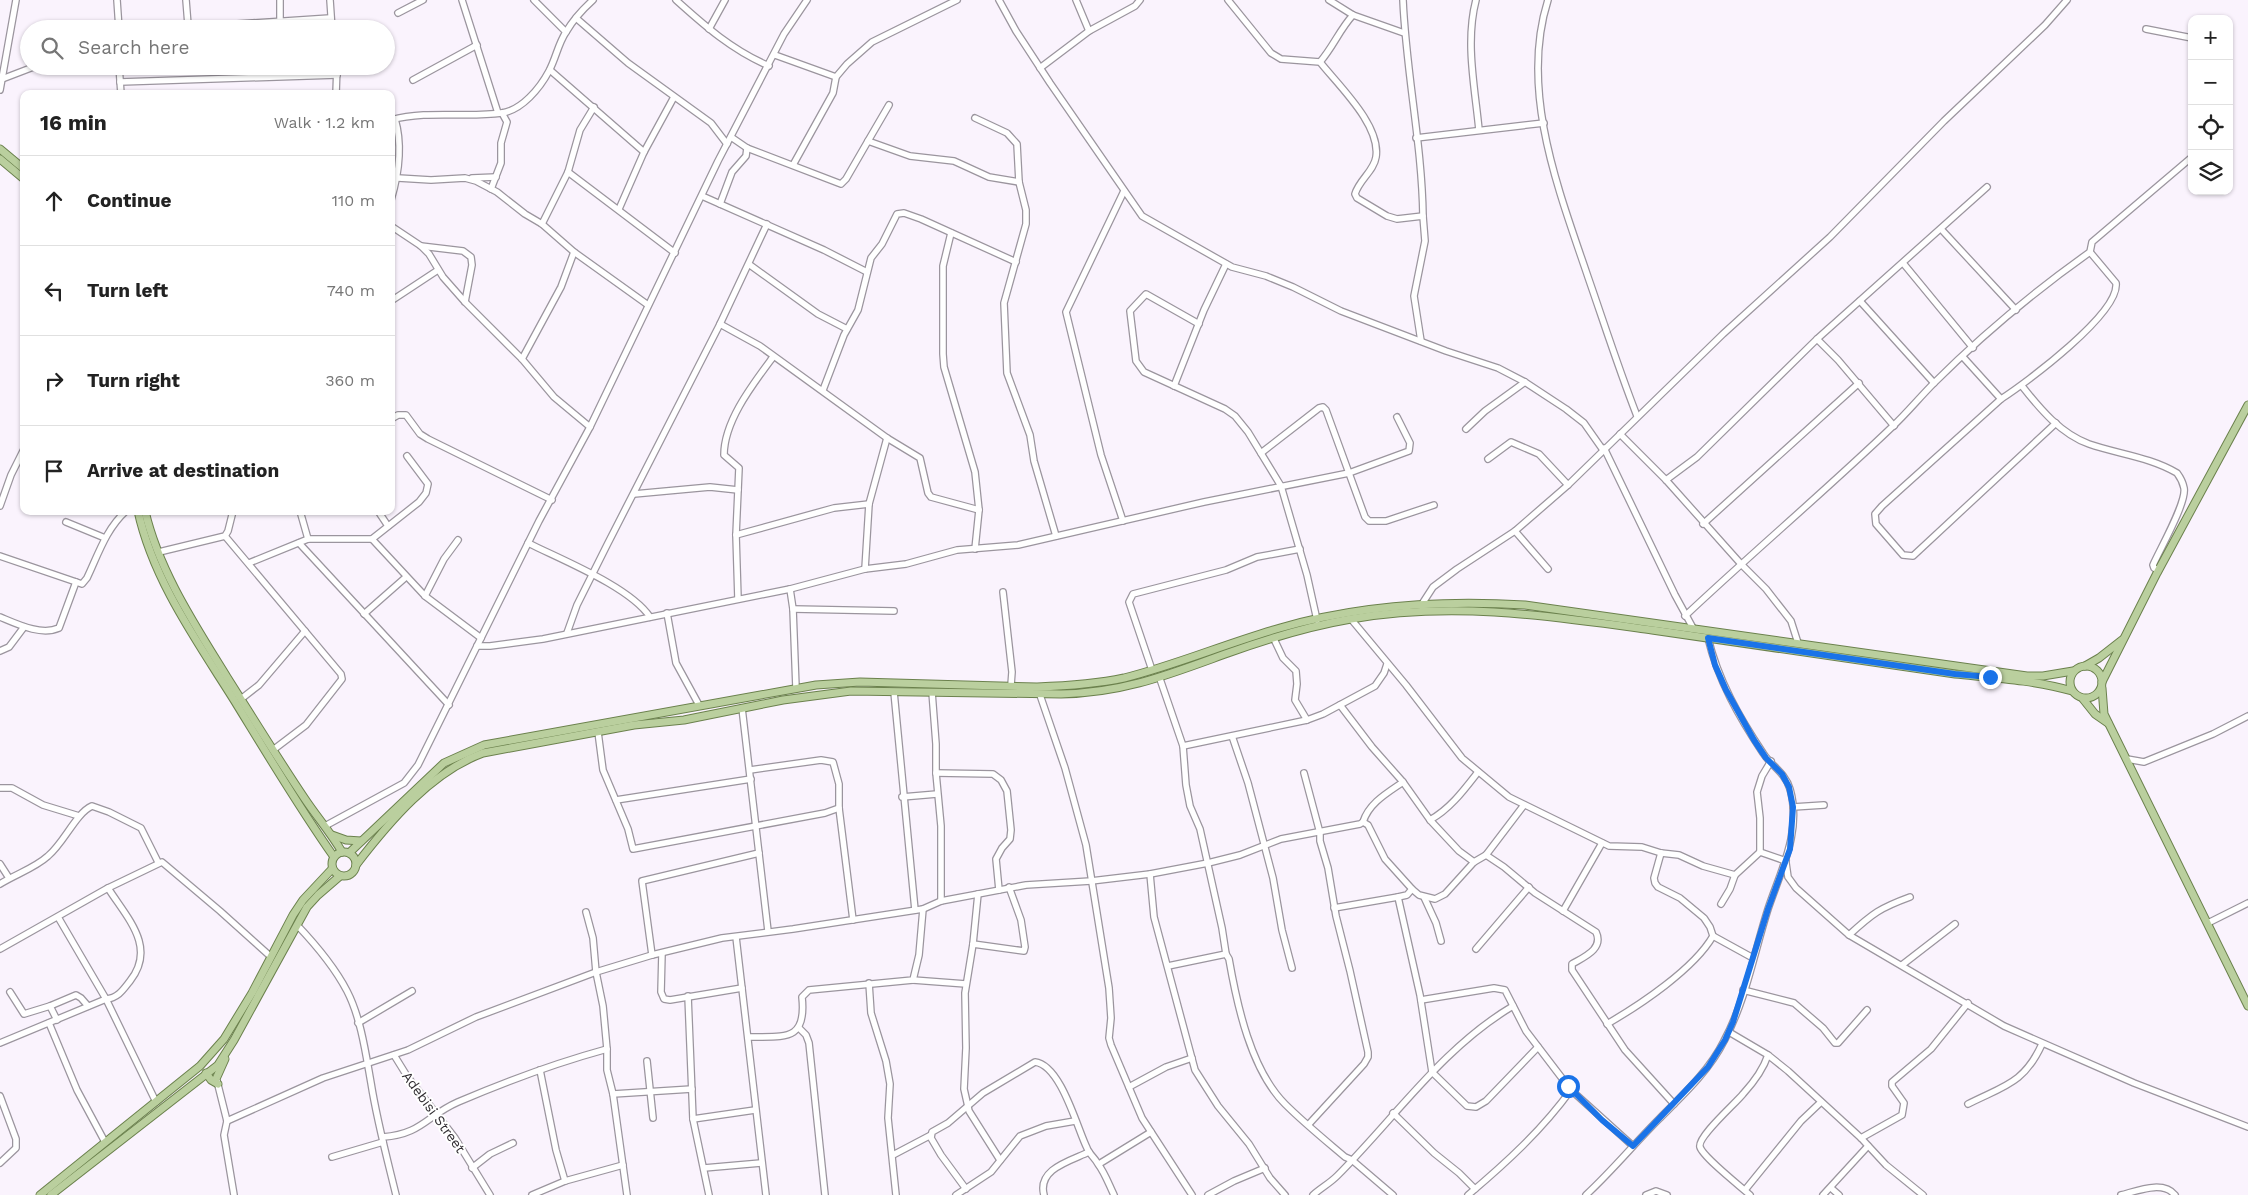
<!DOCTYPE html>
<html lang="en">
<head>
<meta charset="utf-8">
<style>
  :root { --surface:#fff; --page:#f2f2f2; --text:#222; --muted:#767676; --line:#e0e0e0 }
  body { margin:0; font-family:"Work Sans",sans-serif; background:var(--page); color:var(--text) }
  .controls { position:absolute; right:15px; top:15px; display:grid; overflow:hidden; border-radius:10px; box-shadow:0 1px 4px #0004 }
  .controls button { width:45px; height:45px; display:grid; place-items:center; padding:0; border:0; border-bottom:1px solid var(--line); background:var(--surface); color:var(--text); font:25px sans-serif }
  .stop { position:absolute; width:15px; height:15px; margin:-11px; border:4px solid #1a73e8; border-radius:50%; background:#fff }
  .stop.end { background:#1a73e8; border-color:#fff; box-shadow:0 1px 5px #0008 }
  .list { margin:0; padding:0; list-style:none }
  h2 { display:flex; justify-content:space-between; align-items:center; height:65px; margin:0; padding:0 20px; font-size:21px }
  h2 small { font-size:16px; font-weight:400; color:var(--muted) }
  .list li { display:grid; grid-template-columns:32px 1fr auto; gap:15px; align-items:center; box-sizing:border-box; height:90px; padding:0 20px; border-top:1px solid var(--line) }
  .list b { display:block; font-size:19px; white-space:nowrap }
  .list em { font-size:16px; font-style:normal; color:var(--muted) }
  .icon { flex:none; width:28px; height:28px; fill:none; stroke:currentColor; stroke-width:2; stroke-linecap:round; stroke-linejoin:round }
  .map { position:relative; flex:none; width:2248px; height:1195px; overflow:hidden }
  .search { position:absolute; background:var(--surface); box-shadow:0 1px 4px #0004; left:20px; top:20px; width:375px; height:55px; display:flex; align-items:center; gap:12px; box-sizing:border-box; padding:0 18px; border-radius:28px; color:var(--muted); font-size:19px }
  .panel { position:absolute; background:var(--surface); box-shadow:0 1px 4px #0004; left:20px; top:90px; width:375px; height:425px; border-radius:10px }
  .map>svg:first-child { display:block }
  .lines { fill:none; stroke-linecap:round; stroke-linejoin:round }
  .minor-casing { stroke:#9b959e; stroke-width:8 }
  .major-casing { stroke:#6b814d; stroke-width:9 }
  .minor { stroke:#fff; stroke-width:5.5 }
  .major { stroke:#bacf9e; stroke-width:7 }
  .route { stroke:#1a73e8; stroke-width:6 }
  .labels { text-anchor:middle; stroke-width:4; stroke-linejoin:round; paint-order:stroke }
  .street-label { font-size:14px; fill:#2f2c30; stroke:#fff }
</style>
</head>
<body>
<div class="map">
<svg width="2248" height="1195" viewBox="0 0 2248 1195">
  <rect width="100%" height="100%" fill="#faf3fd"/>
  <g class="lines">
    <g class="minor-casing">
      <g id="minor">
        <path d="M117,0L119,29"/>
        <path d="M186,0L188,25"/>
        <path d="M280,0V21"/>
        <path d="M330,0L332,29"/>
        <path d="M462,0L498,113"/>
        <path d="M534,0L566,32"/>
        <path d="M676,0C706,27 732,50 769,66"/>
        <path d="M999,0L1016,31L1050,83L1142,216L1232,267L1266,276L1293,287L1341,311L1446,351L1498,368L1525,382L1566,409L1584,423L1603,450L1604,448L1675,595L1693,628"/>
        <path d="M1076,0L1089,31"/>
        <path d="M1228,0L1271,53L1281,59L1320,62C1338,85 1381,125 1376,157C1374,171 1359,180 1355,194L1357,198L1387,216L1397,219L1423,216L1425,241L1414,296L1421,341"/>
        <path d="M1329,0L1353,15L1404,33"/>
        <path d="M1403,0C1406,72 1422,144 1423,216"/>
        <path d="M1476,0C1465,42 1475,88 1479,130"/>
        <path d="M1548,0C1519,91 1559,191 1588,277C1604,323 1619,370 1637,416"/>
        <path d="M398,13L423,0"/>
        <path d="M576,18L628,63L711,123L727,144"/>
        <path d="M119,27L237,24L330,18"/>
        <path d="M709,29L725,0"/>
        <path d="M2146,29L2192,38"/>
        <path d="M775,55L836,77"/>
        <path d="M1320,62C1333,47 1340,29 1353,15"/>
        <path d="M119,66L121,94"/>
        <path d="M1040,68L1089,31L1135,6L1140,0"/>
        <path d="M550,70L644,152"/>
        <path d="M2,79L36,66"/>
        <path d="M413,80L477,45"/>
        <path d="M120,82L337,75"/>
        <path d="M0,90L16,0"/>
        <path d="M336,94L337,66"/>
        <path d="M975,118L1007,133L1017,144L1019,182L1026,210V224L1004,303L1007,373L1030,435L1034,461L1056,536"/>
        <path d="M391,120C428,110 466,118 502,113C522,110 540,88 549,71C556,58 558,44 566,32C573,20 583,9 593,0"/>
        <path d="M731,137L747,148L841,184L846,179L868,141L910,156L954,161L989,177L1019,182"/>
        <path d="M1416,138L1544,123"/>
        <path d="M868,141L889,105"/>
        <path d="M793,165L833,93L836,77L847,64L872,42L957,0"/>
        <path d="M568,172L675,253"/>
        <path d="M398,178L431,180L465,178L476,181L497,192L525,214L542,224L574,252L648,305"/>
        <path d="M472,178L496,177"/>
        <path d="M491,189L501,163V143L507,122L502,113"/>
        <path d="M702,196L824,250L867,272"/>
        <path d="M391,200C399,173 403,146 395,119"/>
        <path d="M720,204L732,172L746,156L747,148"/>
        <path d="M619,209L644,152L674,97"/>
        <path d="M542,224L568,172L580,130L594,107"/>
        <path d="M391,226L421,246L429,254L443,277L465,302L522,359L554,397L590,427"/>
        <path d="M1941,229L2016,310"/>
        <path d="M951,233L943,266V354L944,367L975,472L979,510L975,549"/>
        <path d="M421,246L463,251L471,257L472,265L465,302"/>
        <path d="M1903,263L1973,348"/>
        <path d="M750,265L818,314L847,329"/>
        <path d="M391,301L438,270"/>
        <path d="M1860,301L1934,383"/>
        <path d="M720,324L760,346L887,438L920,458L928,493L931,497L979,510"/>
        <path d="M1199,324L1146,294L1130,311L1136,361L1144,372L1225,409L1235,416L1248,432L1281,486L1307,575L1317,620"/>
        <path d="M1817,339L1838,360L1894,426"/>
        <path d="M1963,357L2001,399"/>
        <path d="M522,359L561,287L574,252"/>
        <path d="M1174,386L1204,310L1226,264"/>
        <path d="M2022,386C2040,409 2061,434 2089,444C2118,454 2150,457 2177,473C2180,477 2183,483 2184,488C2187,502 2160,549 2153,565L2154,568L2158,570"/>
        <path d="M823,390L844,335L858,310L871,258L882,244L897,214L904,213L921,219L1016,262"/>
        <path d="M391,419L398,415H406L420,434L428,439L552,500"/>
        <path d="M2056,423L1913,556L1903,555L1876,524L1875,514L1882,506L2001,399C2026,383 2120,313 2116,283L2090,252"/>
        <path d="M1466,429L1485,411L1525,382"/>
        <path d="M1620,434L1666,480L1741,564L1766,589L1791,621L1798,643"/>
        <path d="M1261,453L1319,408L1323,407L1326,410L1365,517L1369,521H1386L1434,505"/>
        <path d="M1488,459L1511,442L1539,454L1568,485"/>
        <path d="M1666,480L1697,457L1817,339L1987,187"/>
        <path d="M634,494L710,487L738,490"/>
        <path d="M0,506L11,475L24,449"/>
        <path d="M300,511L308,539"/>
        <path d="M378,511L388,526"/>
        <path d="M1123,521L1101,455L1066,312L1124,191"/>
        <path d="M66,522L105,538"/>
        <path d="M1703,524L1859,383"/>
        <path d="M1515,531L1548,569"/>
        <path d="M736,535L834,508L869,504"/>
        <path d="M225,536L341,674L342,679L306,725L273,750"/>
        <path d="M372,539L425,596L481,638"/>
        <path d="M299,543L449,705"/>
        <path d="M528,543C562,560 630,587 650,617"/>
        <path d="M159,552L225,536L228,531L233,511"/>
        <path d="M0,556L82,584L87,578C98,555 106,529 126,511"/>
        <path d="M249,563L308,539H372L419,502L426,493L428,484L407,456"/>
        <path d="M865,569L869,504L887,438"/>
        <path d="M790,589L793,609L796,688"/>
        <path d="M1003,592L1012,672L1011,685"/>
        <path d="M425,596L444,559L458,540"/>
        <path d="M738,599L736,535L739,468L724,455C724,421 753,384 773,357"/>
        <path d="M1422,604L1433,587L1457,569L1515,531L1568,485L1723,334L1830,237L1944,121L2045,25L2067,0"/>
        <path d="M793,609L894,611"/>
        <path d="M667,613L676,663L699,705"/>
        <path d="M364,614L406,577"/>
        <path d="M1685,616C1753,552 1824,492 1892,427C1907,413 1919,398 1934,383C1982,335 2035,291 2090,252L2092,242L2192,157"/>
        <path d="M0,617C17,624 41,636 59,628L76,582"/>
        <path d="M1351,619L1406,685L1462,758L1509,797L1609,846L1642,847L1661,853L1679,855L1703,866L1735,875L1760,852L1786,861"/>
        <path d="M567,633L577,605L607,545L720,324L767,224"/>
        <path d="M1274,639L1283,658L1296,671L1297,684L1295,700L1307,720"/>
        <path d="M477,646H490L543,639L790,589L865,569L906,564L957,550L1018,545L1204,502L1349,473L1409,451L1410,443L1397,417"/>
        <path d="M0,651L9,647L24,627"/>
        <path d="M1152,670L1129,602L1133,594L1226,570L1257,557L1300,549"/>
        <path d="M1160,679L1183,746L1186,785L1190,806L1200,829L1222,928L1226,954L1229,959C1237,1005 1251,1070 1285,1104C1304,1123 1325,1140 1345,1157L1352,1160L1393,1195"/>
        <path d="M894,692L915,910"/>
        <path d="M932,692L936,744V773L941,826V901"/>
        <path d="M1040,695L1065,768L1086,845L1109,988L1111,1018L1109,1038L1111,1045L1142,1118L1192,1195"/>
        <path d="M241,699L259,685L305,631"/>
        <path d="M1340,705L1372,747L1403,782L1430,820L1459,851L1474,862"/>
        <path d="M742,708L768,931"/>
        <path d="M598,732L603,770L628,829L633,849L825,813L839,808"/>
        <path d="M1232,736L1248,783L1273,878L1282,930L1292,968"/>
        <path d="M1183,746L1307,720L1323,714L1375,686L1384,673L1387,664"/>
        <path d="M2127,759L2144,762L2213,734L2248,716"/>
        <path d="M750,770L821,760L833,762L839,784V808L853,920"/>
        <path d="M936,773L993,774L1001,780L1007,791L1011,830L1010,839L1002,848L996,859L999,890"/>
        <path d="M1304,773L1320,833V841L1328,868L1336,916L1350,971L1368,1052V1057L1364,1064L1309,1124"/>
        <path d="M0,788H12L43,805L79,816"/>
        <path d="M902,797L937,794"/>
        <path d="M616,800L751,779"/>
        <path d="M1793,807L1824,805"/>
        <path d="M1430,820C1450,809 1464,790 1478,772"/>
        <path d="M1363,822L1368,825L1385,859L1412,889L1419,895L1435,899L1445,894L1474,862L1486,855L1524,805"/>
        <path d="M325,826L404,783L418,765L539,521L590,427L718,161L784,34L807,0"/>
        <path d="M1760,852V818L1757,792L1762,776L1771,761"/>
        <path d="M1486,855L1504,867L1535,893L1596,932C1604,949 1584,957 1572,964V970L1625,1050L1674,1104"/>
        <path d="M1786,863L1788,877L1796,888L1849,935L2004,1026L2134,1083L2248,1127"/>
        <path d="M0,864L9,878"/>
        <path d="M1150,874L1154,917L1195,1070L1218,1106L1249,1144L1270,1178L1285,1195"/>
        <path d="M0,884C16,874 35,868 48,856C64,843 76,813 92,806L109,812L141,828L158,862"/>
        <path d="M978,894L973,944L965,993L966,1048L964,1089L969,1111L1000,1160"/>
        <path d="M1398,897L1420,995L1432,1072L1467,1106L1476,1107L1486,1101L1538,1047"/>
        <path d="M1424,897L1436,923L1441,941"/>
        <path d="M1721,904L1730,889L1735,875"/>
        <path d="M1334,908L1398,897L1407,895L1412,889"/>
        <path d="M1563,911L1602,843"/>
        <path d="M586,912L593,938L596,972L603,1006L607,1049V1070L613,1094L627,1195"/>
        <path d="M58,917L106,999L156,1102"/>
        <path d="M2208,923L2248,903"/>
        <path d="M297,925C316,945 334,966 347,991C361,1018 366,1055 371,1083C377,1121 387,1158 396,1195"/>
        <path d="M1849,935C1873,913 1880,908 1910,897"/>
        <path d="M1713,936L1753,958"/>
        <path d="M736,937L766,1195"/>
        <path d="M973,944L1024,951L1025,947L1021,920L1009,887"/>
        <path d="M0,949L108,888L162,862L220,911L270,956"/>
        <path d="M1476,949L1529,887"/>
        <path d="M662,953L661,992L664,999L670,1000L742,988"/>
        <path d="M652,955L642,881L759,853"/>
        <path d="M1902,965L1955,924"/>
        <path d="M1168,966L1226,954"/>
        <path d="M913,980L966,984"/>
        <path d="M869,983L871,1013L886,1061L890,1084L888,1118L896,1195"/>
        <path d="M1743,990L1794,1003L1823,1028L1835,1043H1838L1867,1010"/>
        <path d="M10,992L24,1014L50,1006L76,995L81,998L88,1006"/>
        <path d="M688,996L693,1119L709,1195"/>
        <path d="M1421,1000L1494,988L1505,990L1526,1031L1571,1090L1633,1146"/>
        <path d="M50,1006L57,1020"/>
        <path d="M49,1023L77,1090L105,1142"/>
        <path d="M358,1023L412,991"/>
        <path d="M1607,1024C1640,1005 1694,969 1713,936L1710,927L1704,918L1680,898L1658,887L1655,883L1654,878L1661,853"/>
        <path d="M799,1028L806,1035L809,1043L825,1195"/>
        <path d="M1729,1032L1768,1055L1788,1071L1861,1138L1886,1165L1923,1195"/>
        <path d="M748,1037C783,1036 807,1043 802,997L809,990L913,980L919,955L923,909"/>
        <path d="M0,1043L106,999C118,998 123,990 130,981C157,947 127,918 108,888"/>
        <path d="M394,1055L407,1076L455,1138L490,1195"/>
        <path d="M647,1061L653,1118"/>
        <path d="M540,1070L556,1150L565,1181"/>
        <path d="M217,1081L227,1121L224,1135L234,1195"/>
        <path d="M1129,1087L1166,1067L1192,1058"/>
        <path d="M613,1094L692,1089"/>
        <path d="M0,1096L16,1139V1148L0,1163"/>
        <path d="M1968,1104C2003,1086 2024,1084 2042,1044"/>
        <path d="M1393,1113L1434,1153L1459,1173L1475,1189"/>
        <path d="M693,1119L755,1110"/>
        <path d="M227,1121L323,1078L408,1050L476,1017L596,972L652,955L722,938L793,929L923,909L941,901L1026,885L1091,881L1150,874L1208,863L1240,855L1281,839L1360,824L1363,822C1369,803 1387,793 1403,782"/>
        <path d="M383,1137C422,1134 426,1116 458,1102C507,1081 556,1063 607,1049"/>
        <path d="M1861,1138L1902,1115L1904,1103L1892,1086V1082L1931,1049L1968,1003"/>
        <path d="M893,1155L931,1135"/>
        <path d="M332,1157L383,1142"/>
        <path d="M1099,1164L1151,1132"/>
        <path d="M472,1168L490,1154L513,1143"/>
        <path d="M704,1168L761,1163"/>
        <path d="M1831,1188L1839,1195"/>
        <path d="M966,1189L941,1155L931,1138L932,1132L948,1123L983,1093L1035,1062C1061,1065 1077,1128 1087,1148C1089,1154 1095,1158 1098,1164C1105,1173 1109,1185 1114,1195"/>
        <path d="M1745,1190L1801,1121L1821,1102"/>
        <path d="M532,1195L565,1181L623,1165"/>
        <path d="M956,1195L991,1172L1020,1136L1046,1126L1075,1121"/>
        <path d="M1044,1195C1037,1169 1070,1161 1089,1152"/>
        <path d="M1208,1195L1234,1181L1265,1168"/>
        <path d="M1313,1195C1321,1188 1330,1183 1337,1176C1395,1118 1442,1048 1513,1006"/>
        <path d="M1468,1195C1506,1163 1542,1130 1571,1090"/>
        <path d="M1586,1195C1612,1171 1634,1144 1659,1119C1683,1095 1709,1071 1724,1041C1746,1000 1754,953 1768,909C1781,870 1802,831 1790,789C1785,772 1771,766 1763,753C1739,717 1718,680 1708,638"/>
        <path d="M1646,1195L1656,1191L1667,1195"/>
        <path d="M1750,1195C1740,1186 1703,1157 1700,1147C1697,1137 1736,1103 1743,1094C1754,1082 1763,1070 1768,1055"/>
        <path d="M1823,1195L1868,1146"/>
        <path d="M2121,1195C2137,1191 2163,1180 2175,1195"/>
      </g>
    </g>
    <g class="major-casing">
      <g id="major">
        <path d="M0,149L24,169"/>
        <path d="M0,159L24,179"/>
        <path d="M138,511C153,580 197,641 234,700C266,752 298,806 334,857"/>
        <path d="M145,511C159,571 195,625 227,677C253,718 278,759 305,799C317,817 331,833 342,852"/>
        <circle cx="2086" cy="682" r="16"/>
        <path d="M2085,666L2099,658L2122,640"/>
        <path d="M2102,682L2157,573L2248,405"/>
        <path d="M2102,688L2104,714L2248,1006"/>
        <path d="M2083,699L2095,714L2108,723"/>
        <path d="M332,835L346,840L361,841"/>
        <circle cx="344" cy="864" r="12"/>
        <path d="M349,853L444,763L484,745L816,685L860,682L1037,687C1065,686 1096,684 1124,678C1176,665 1227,643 1280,628C1359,605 1442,600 1525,605L2027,676H2043L2073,671"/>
        <path d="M356,865C389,822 431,772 483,753L634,725L684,720L783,700L851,691L1061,694C1124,693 1170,674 1228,653C1267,639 1310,626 1351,619C1454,601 1550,616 1652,630C1753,644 1854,659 1955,674C1995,678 2033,680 2072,691"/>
        <path d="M206,1073L211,1080L218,1084"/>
        <path d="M216,1079L225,1059"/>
        <path d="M40,1195L200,1066L224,1039L252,993L293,915L303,900L332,869"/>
        <path d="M51,1195L218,1065L234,1040L307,907L318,895L340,876"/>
      </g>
    </g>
    <use href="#minor" class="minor"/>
    <use href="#major" class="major"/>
  </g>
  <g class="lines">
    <path class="route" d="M1568,1086L1602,1120L1633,1146L1708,1067L1725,1040L1733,1022L1768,909L1790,849L1793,807L1789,787L1782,774L1766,758L1754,740L1726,690L1715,665L1708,638L1955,674L1990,677"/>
  </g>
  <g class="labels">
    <g class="street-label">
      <text transform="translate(434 1112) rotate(54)" y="5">Adebisi Street</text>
    </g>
  </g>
</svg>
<div class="controls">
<button>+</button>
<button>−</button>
<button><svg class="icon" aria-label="locate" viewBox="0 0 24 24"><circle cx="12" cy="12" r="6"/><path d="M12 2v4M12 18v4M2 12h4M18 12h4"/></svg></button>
<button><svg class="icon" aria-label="layers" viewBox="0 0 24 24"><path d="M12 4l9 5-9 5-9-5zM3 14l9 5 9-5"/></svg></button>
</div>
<div class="stop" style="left:1568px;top:1086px"></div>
<div class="stop end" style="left:1990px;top:677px"></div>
<div class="search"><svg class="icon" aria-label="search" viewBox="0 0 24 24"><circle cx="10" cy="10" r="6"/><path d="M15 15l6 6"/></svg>Search here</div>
<section class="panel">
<h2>16 min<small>Walk · 1.2 km</small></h2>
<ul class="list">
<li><svg class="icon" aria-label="ahead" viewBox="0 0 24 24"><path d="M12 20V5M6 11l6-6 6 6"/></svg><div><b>Continue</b></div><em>110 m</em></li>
<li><svg class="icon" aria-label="left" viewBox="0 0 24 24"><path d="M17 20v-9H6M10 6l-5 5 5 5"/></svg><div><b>Turn left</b></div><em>740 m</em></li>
<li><svg class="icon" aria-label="right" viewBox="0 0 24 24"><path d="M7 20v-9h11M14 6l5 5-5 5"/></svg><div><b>Turn right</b></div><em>360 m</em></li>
<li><svg class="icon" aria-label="arrive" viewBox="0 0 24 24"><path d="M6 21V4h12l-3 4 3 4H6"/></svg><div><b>Arrive at destination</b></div></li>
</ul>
</section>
</div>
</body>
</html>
